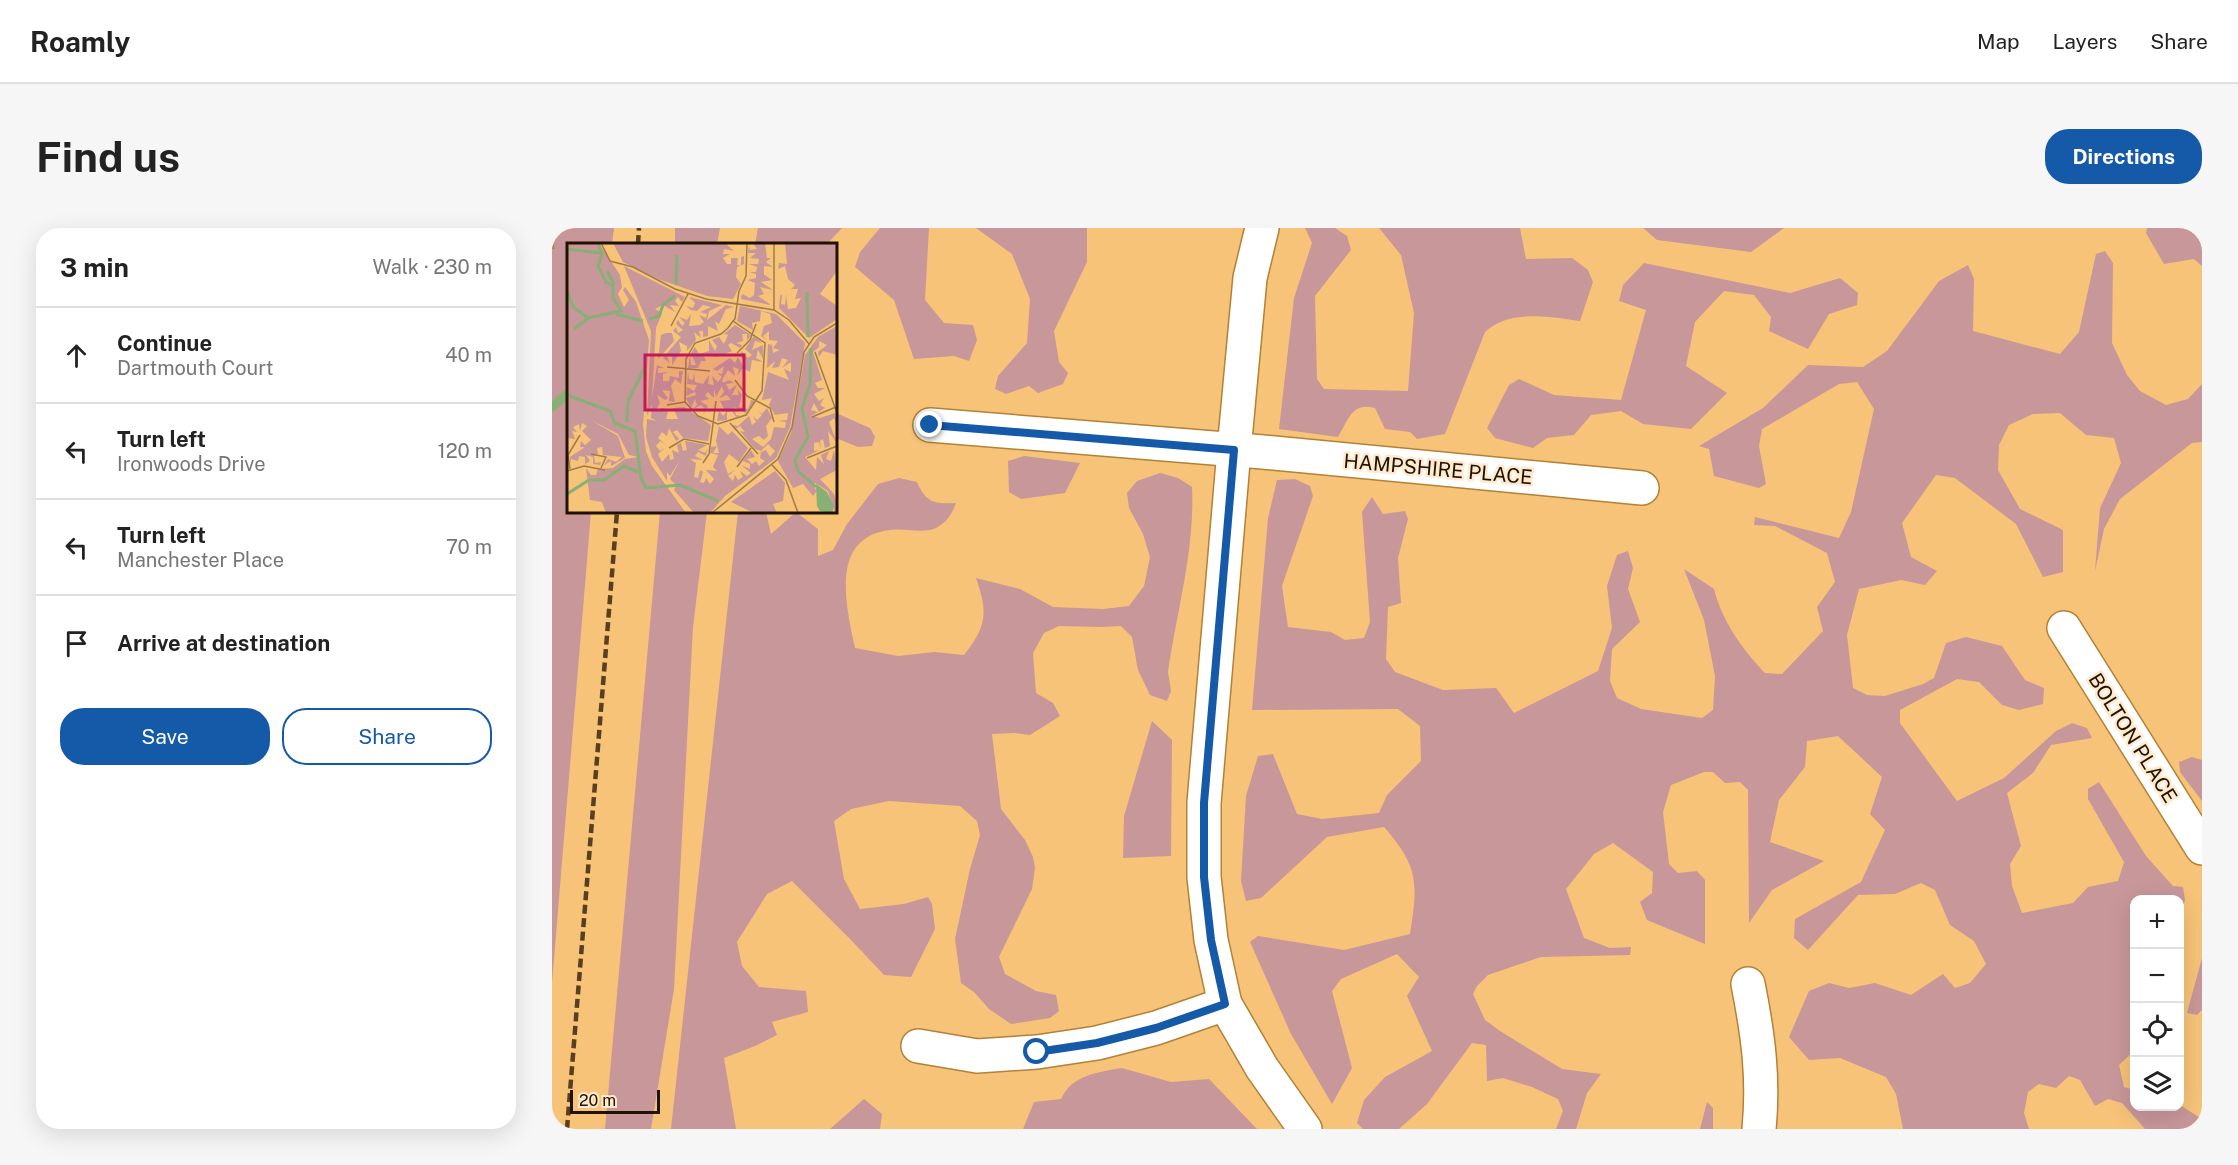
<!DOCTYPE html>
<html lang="en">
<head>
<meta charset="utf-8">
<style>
  :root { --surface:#fff; --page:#f6f6f6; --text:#222; --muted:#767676; --line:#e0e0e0; --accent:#1559a9 }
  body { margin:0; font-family:"Public Sans",sans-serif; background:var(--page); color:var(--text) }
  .controls { position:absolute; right:18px; bottom:18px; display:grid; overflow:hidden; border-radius:12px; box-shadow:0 6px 24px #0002 }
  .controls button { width:54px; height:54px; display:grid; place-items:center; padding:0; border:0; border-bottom:2px solid var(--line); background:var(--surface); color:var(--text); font:30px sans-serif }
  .scale { position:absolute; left:18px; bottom:15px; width:90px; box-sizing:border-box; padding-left:6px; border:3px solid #211200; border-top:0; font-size:16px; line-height:21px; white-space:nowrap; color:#211200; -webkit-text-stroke:4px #ffeace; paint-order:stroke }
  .stop { position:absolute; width:18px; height:18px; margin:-14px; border:4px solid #1559a9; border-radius:50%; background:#fff }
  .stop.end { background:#1559a9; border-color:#fff; box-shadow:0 2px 6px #0008 }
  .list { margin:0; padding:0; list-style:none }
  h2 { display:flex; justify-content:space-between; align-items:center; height:78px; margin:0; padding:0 24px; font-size:26px }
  h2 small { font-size:20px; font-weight:400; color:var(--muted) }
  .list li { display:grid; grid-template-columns:39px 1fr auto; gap:18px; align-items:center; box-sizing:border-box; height:96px; padding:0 24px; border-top:2px solid var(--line) }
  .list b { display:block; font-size:22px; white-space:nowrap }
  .list p { margin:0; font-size:20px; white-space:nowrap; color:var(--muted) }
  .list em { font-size:20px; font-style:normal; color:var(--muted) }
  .actions { display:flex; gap:12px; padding:18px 24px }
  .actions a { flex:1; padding:14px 0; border:2px solid var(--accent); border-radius:24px; text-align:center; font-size:21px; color:var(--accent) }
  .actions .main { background:var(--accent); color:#fff }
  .icon { flex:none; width:33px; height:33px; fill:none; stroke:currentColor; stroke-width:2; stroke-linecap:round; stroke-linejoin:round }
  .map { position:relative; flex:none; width:1650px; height:901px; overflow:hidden; border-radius:24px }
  header { display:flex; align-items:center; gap:36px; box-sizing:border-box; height:84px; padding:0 30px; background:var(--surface); border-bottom:2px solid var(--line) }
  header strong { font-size:28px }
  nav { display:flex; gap:33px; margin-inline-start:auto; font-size:21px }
  .intro { display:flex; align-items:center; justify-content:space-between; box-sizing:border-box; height:144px; padding:0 36px }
  h1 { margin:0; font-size:42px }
  .button { padding:15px 27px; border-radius:24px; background:var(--accent); color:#fff; font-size:21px; font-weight:700 }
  main { display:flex; gap:36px; padding:0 36px }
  aside { flex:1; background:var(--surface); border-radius:24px; box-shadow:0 6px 24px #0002 }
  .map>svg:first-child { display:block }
  .green { fill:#c8979a }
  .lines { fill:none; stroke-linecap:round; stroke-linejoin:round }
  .stream { stroke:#88af75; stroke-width:9 }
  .minor-casing { stroke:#b28235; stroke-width:36 }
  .path { stroke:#a37e49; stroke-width:4; stroke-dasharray:4.5 4.5; stroke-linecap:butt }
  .minor { stroke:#fff; stroke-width:33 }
  .rail { stroke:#573f1f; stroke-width:4.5; stroke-dasharray:9 4.5; stroke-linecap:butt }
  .route { stroke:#1559a9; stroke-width:8 }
  .labels { text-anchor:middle; stroke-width:5; stroke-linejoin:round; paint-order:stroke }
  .street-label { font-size:20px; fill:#211200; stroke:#ffeace }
  .inset-river { fill:none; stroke:#88af75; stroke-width:3 }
  .inset-road { fill:none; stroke:#a17c48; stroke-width:1.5 }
  .view { fill:#c2185b; fill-opacity:0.15; stroke:#c2185b; stroke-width:3 }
  .inset-edge { fill:none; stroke:#211200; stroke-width:3 }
</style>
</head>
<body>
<header>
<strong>Roamly</strong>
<nav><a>Map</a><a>Layers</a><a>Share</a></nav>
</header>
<div class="intro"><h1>Find us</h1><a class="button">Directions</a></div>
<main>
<aside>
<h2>3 min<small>Walk · 230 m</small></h2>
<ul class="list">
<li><svg class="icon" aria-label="ahead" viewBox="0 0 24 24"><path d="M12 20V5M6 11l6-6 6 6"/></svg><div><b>Continue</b><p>Dartmouth Court</p></div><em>40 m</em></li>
<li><svg class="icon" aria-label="left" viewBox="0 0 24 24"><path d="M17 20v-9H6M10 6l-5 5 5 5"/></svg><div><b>Turn left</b><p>Ironwoods Drive</p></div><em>120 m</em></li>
<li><svg class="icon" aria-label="left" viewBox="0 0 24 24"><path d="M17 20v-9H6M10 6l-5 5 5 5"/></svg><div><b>Turn left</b><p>Manchester Place</p></div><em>70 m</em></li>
<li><svg class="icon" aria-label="arrive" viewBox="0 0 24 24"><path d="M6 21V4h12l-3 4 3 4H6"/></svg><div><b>Arrive at destination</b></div></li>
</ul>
<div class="actions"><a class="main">Save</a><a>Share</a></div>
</aside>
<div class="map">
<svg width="1650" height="901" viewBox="0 0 1650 901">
  <rect width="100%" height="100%" fill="#f6c378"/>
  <g class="green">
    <path d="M0,0H62L60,16H16V284H39L0,755Z"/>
    <path d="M123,0H168L165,16H123Z"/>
    <path d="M206,0H290L275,16H203Z"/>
    <path d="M328,0H377L373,72L392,95L421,97L425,112L417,133L402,128L362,131L342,72L303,39L308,24Z"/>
    <path d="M424,0H535V34L502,103L507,134L516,145L511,156L486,165L477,158L454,166L443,161L446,148L475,115L478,71L460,26Z"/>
    <path d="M753,0H783L795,8L799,22L763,68L765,151L772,161L856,163L862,85L849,27L827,0H968L974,31L1020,30L1036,42L1041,54L1028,93C997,89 958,81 933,104L893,206L865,211L858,204L833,201L823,180C800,174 797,191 786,209L727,201L742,70L760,15Z"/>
    <path d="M1091,0H1232L1199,24L1105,12Z"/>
    <path d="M1595,0H1650V38L1642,31L1612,36L1594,5Z"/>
    <path d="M1553,23L1561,35L1560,115L1575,147L1588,163L1614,177L1636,171L1650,156V214L1640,215L1568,271L1552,301L1543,343L1548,280L1569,235L1562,210L1534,207L1508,185L1481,186L1457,197L1447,217L1446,242L1468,281L1511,302V344L1491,349L1464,296L1403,250L1384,247L1350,295L1359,329L1385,343L1373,357L1349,352L1307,361L1295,407L1301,460L1315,467L1333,468L1371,456L1382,450L1394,415L1414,409L1450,418L1473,452L1492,460L1491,476L1467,482L1450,477L1427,454L1405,451L1348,482V495L1405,573L1452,550L1504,503L1520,495L1535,500L1540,510L1499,517L1481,545L1455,565L1469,618L1458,636L1460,658L1470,685L1521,675L1536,659L1566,653L1572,634L1536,571V561L1547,554L1594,628L1621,658L1631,659L1633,672L1628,692V672H1582V823L1567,837L1572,859L1582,862V878L1628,877L1650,891V901H1593L1570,875L1556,871L1543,878L1528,852L1517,848L1504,860L1487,856L1476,864L1472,885L1477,901H1351L1344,866L1334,849L1288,830L1257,832L1237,809L1257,763L1277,755L1297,760L1323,755L1359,767L1391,746L1403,760L1418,755L1434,736L1422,713L1398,697L1383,662L1369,655L1343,666L1306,667L1256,722L1242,710L1243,691L1309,654L1333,602L1318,586L1330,549L1286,508L1255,513L1253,539L1227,572L1218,614L1272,633L1220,662L1197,695L1196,562L1188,554L1173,555L1161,544H1152L1119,557L1111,584L1117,636L1126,645L1145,643L1153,652V716L1095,692L1088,674L1100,665L1101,644L1061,615L1042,626L1014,661L1032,710L1058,720L1079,719L1078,727L989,729L936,747L925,758L921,766L933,792L948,803L1010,841L1049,846L1035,865L1024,901H1004L1011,883L1006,871L980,859L951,850L935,853L934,817L920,815L875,876L847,901H811L805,895L812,872L833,849L880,823L855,768L867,749L845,726L789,751L780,763L800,840L780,876L739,806L698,714L706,708L792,722L858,706C866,655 867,639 832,599L775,609L709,670L694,673L689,653L694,568L706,528L721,526L745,586L770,591L827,585L835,567L869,533L868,498L846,481L700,482L716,290L725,252L743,251L758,258L761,268L730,358L736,399L779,404L793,412L812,410L818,394L810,284L820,269L831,286L853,283L856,291L846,330L849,375L836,379L834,431L843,444L891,462L944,460L962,485L1046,443L1060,400L1055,358L1065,327L1076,323L1081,340L1076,361L1088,394L1060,421L1058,453L1065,470L1089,481L1150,490L1161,482L1163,448L1152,392L1132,341L1162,361C1170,393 1190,421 1213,445L1230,446L1271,403L1265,379L1283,354L1275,325L1223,298L1202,297L1203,289L1287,310L1299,284L1322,181L1305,154L1287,156L1210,201L1207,218L1214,256L1207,260L1162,248L1157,221L1147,218L1211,180L1256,137L1311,139L1335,123L1387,53L1416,37L1422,51L1421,103L1508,126L1527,104L1544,26Z"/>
    <path d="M1092,35L1238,65L1288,50L1306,65L1305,77L1277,86L1256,121L1217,103L1219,89L1202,67L1172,63L1143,94L1134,138L1175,165L1139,201L1091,196L1069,183L1039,187L1022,207L995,210L981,220L943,210L935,200L957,157L967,151L1002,167L1069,172L1094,82L1067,73L1071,57Z"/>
    <path d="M284,185L318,200L323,209L320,218L306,219L284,210Z"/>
    <path d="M472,228L528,235L513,265L469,271L457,264L456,233Z"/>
    <path d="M608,245L626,250L640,259C643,321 625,383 616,444L619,463L615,473L598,467L586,442L580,409L569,398L550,399L507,398L492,405L481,425L484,465L501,475L508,488L478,507L463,505L440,506L449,581L473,612L481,629L483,640L480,661L447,729L453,746L484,763L504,767L507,783L498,790L459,796L437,781L422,764L409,755L403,711L418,641L428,607L425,593L408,578L337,573L299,581L282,593L292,651L308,681L352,676L376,669L380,676L383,701L359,749L332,747L300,713L240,653L215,666L185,714L190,738L207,759L254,763L256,784L220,794L225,807L203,818L172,830L184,901H119L186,284H214L219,306L244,284L266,301V328L281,322L295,296L326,256L347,250L365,254C374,275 382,276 404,275C400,286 395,294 384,300C372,306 352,300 338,302C277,309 294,378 303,420L346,428L382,424L412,427C435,398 436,384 424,350L468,361L501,379L551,381L577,378L592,358L598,329L591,306L577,280L575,265L585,253Z"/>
    <path d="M108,284H155L141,399L122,761L99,901H53Z"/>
    <path d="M600,493L620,512L619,628L571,630L572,588Z"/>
    <path d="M1640,529L1650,532V573L1628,544L1627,534Z"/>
    <path d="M1650,730V782L1645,787L1635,785Z"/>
    <path d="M570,840L619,854L657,851L705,901H471L482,874L509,871C520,847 546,844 570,840Z"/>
    <path d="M312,871L330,886L328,901H278Z"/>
    <path d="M1155,874L1161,880V901H1148Z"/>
  </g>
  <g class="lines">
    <path class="stream" d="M0,179L16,165"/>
    <g class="minor-casing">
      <g id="minor">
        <path d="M710,0L698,50L682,222L652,575V649L659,712L673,776L710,840L753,901"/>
        <path d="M378,197L711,224L1090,260"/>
        <path d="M1512,400L1650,620"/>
        <path d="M1196,756C1206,806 1212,850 1207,901"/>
        <path d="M366,818L425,828L485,824L545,815L604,800L673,776"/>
      </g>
    </g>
    <path class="path" d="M0,21L2,0"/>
    <use href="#minor" class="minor"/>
    <g class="rail">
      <path d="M86,16L87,0"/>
      <path d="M15,901L65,284"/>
    </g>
  </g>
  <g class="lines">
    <path class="route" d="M378,197L682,222L652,575V649L659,712L673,776L604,800L545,815L485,824"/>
  </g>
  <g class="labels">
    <g class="street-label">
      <text transform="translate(886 241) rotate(5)" y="7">HAMPSHIRE PLACE</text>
      <text transform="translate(1581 510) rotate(58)" y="7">BOLTON PLACE</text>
    </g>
  </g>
  <g transform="translate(15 15)">
    <rect width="270" height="270" fill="#f6c378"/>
    <path d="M0,0H32L53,32L55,44L51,51L57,64L62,57L56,47L58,44L69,59L82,97L76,182L79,208L85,223L119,270H39L35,259L23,257L19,225L24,232H29L31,226L46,225L58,216L72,214L62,212L51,191L24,177L51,193L58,215L44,223V218L37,222L41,216L49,219L55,214L36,212L35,204L30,205L31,211L27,213L28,220L34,219L33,222L26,221V214L19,212L23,218L18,221V214L12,213L11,218L4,216L3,222V214L18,204H13L14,198L18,202L24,197L15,188L20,183L15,180L13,188L12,181L6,184L10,189L5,188L8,196L0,195ZM46,0H158L167,8L157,6L156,11H163L156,15L160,21H164V15H171L170,22L174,23V14L177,13V21L170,24L169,34L174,41L166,56L140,53L91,36L56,19ZM186,0H198L200,15H204L199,19L206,24L197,23V32L195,30L205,37L194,39L206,47L193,44L197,51L191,53L204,62L174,56L175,51L183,55L187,52L188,40L181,37L189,35V31L182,29H189L190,24L182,21H191L192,16L183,15L189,10H181L182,3L183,7L190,6ZM218,0H270V28L253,51L270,63V76L242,95L212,65L213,53L215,51L214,61L218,62L219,52L221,66L229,65L234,55L228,56L231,46H224L228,42L221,36L218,23L211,26L212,20L220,21ZM57,23L118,54L115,59L111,54L108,58L112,63L103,62L108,69L96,62L88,66L95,70L89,85L85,155L90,122L97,125H91V130L102,129L96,131V138H102L103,133L112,135V128H116L114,141L108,136L104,143L108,159L102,158L103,148L95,147L101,155L98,157L90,152L93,160L89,167L96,165L101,169L99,176H111L106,165L117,164L144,182L141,198L116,195L110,187L106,189L112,196L109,198L102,185L100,193L95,189L91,195L99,202L93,198L89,203L93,208L98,205L91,211L95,219L102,211L103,217L107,216L105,207L112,210L110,202L114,200L116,208L120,207L118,198L140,202L131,207L138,210L140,206L139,213L131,209L128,213L136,217L123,216L129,220L127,234L131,235L133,227L136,229L133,239L137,240L139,235L143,241L147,236L139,227L150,228L146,224L151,212L143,210L144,204L150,203L146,210H152L149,198L152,183L161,192L165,188L181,205L172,219L162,211L157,219L161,231L168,227L161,233L166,238L168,232L171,237L176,234L173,228L180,233L184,230L174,222L183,226V221L176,218L184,207L188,214L180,216L185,221L189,218L192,223L198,218L193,215L194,209L199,207L203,214L208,208L201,201L194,208L188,206L173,188L178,189L173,183L167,187L166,182L171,183L182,173L185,182L189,179L186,173L190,177L195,172L191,168L195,171L200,165L205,175L199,183L201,193L197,197L192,193L185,196L196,204L204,196L207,184L218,185L219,179L211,178L220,177L221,170L208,172L202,162L205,155L195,157L201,129L222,137L217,126L224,129V119L215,125L221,117L215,115L212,124L205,125L208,118L200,125L201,101L205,102L206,110L213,107L206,105L211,98L202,97V88L196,93L200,97L194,93L197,83L205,80L203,71L194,68L193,78L185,80L186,87L170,78L173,63L209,71L238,100L223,184L209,215L158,253L143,270H127L107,247L109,242L103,236L113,217L103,233L100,229V238L85,214L79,194L80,176L90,178L84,175L85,161L80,173L84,88ZM122,54L155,62L142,68L140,77L159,62L167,64L159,66L152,81L148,78L151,88L141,83V93L136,94V88H132L134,95L127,89L129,97L120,108V103L112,99L114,108L105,122V114L100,113L103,120L96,115L114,94L106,88L109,84L111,90L116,87L109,81L111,77L115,83L118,80L112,74L120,77L124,71L122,83L133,82L137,79L132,72L139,75L140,71L133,69L144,64L136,62L130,68L124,67L119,63L126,65L128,60ZM168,82L184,92L180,98V91H175L176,98L169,100L175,102L173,105L164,100L161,102L165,108L150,114L136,111L139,118H134L131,125H121L123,112L124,122H129L124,110L128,104L132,111L142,108V97L148,108L150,103L145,97L152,94L157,101L161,92L157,91ZM270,83V112L256,108L252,114L251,109L260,102L252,98V104L246,109L255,137L248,140L251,145H258L247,151L252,158L257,155L253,162L258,165L252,169L247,160L244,167L251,169L244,173L253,175L268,170L270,183L267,175L262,179L270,200L261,188L263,203L258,205L256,196L253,198L254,207L252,199L247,200V208L253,207L238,214L249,227L250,214L257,221L254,212L262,208L259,216L264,218L267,207L270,227L253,236L267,251L270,260V270H268L261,248L248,240L245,242L250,248L246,253L236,241L226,245L211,218L224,190L238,112L251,94ZM99,90H105L107,98L91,116L94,92ZM187,93L195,100L188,98L185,107L196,102V116L191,107L189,115L196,119L185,117L183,129L176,125L170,133L172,126L166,124L168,133L161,127L155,137L156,140L162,137L167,140L159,141L162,147L168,143L170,142L165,152H172L170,146L175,152L172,164L181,166L184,157L188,158L179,170L167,164L169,172L174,173L169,174L165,168L160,169V177L150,178L152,167L156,173L159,169L153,158L164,157L160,152L152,155L157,149L155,143L149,154L147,145V155L141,149L138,152L142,156L133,158L141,163L136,172L138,166L134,162L126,166L130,162L128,156L124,165L119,155L129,152L128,149L119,153L120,144L127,148L130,142L120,141L121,128L122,136L126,137L127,129L128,139L136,141L142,132L141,141L147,142L145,133L151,139L155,134L150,130L155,131L157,123L150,128L146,126L163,115L168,120L171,114L176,123L179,118L173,113L175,108L181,115L185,112L178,106ZM208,228L218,240L216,258L206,261L210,270H187L164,259Z" fill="#c8979a"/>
    <path d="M249,241L260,249L267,263L265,270L253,268L250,263Z" fill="#88af75"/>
    <path class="inset-river" d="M31,0L35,11L31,23L39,39L46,43M0,6L34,10M109,42L110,12M0,47L6,64L21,75M240,49L241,94M49,71L76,78M82,76L92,73L96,62L108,53M7,86L21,75L54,68L46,55V39L40,28M244,105L243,141L235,165L241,194L228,217L231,228L249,244M0,152L43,168L48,180L68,188L74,235L79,245L113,242L151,258M60,179L61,158L79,122M0,251L22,237H37L57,223L71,229"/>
    <path class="inset-road" d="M34,0L43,18L66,24L108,46L139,56L207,67L222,77L242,101M207,0V67M172,48L179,33L180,0M166,78L198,100L195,148L179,172L151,181L131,173L118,159L119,116L128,100L154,91L161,85L166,78L168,76L172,48M104,83L121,51M248,109L270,170M170,110L183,97L189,81M100,124L143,128M168,137L180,153L203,165L207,179M100,162L118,159M245,174L269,164M163,180L191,211M102,205L117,196L142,201M24,211L39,214L34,225M240,215L270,203M136,220L142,211L149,158M205,222L219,237L231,270M170,224L184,205M3,226L1,212L13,192M0,228L17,223L38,227M145,270L211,216L225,184L237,109L247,94L270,80"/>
    <path class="view" d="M78,112H177V167H78Z"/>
    <rect width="270" height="270" class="inset-edge"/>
  </g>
</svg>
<div class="controls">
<button>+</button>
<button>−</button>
<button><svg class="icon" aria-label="locate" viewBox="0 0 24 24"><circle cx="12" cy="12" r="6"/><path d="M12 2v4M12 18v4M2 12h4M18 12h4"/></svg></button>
<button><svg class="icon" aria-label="layers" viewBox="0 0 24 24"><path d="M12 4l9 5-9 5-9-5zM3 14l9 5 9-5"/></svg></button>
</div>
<div class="scale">20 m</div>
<div class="stop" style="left:485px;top:824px"></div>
<div class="stop end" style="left:378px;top:197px"></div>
</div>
</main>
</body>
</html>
